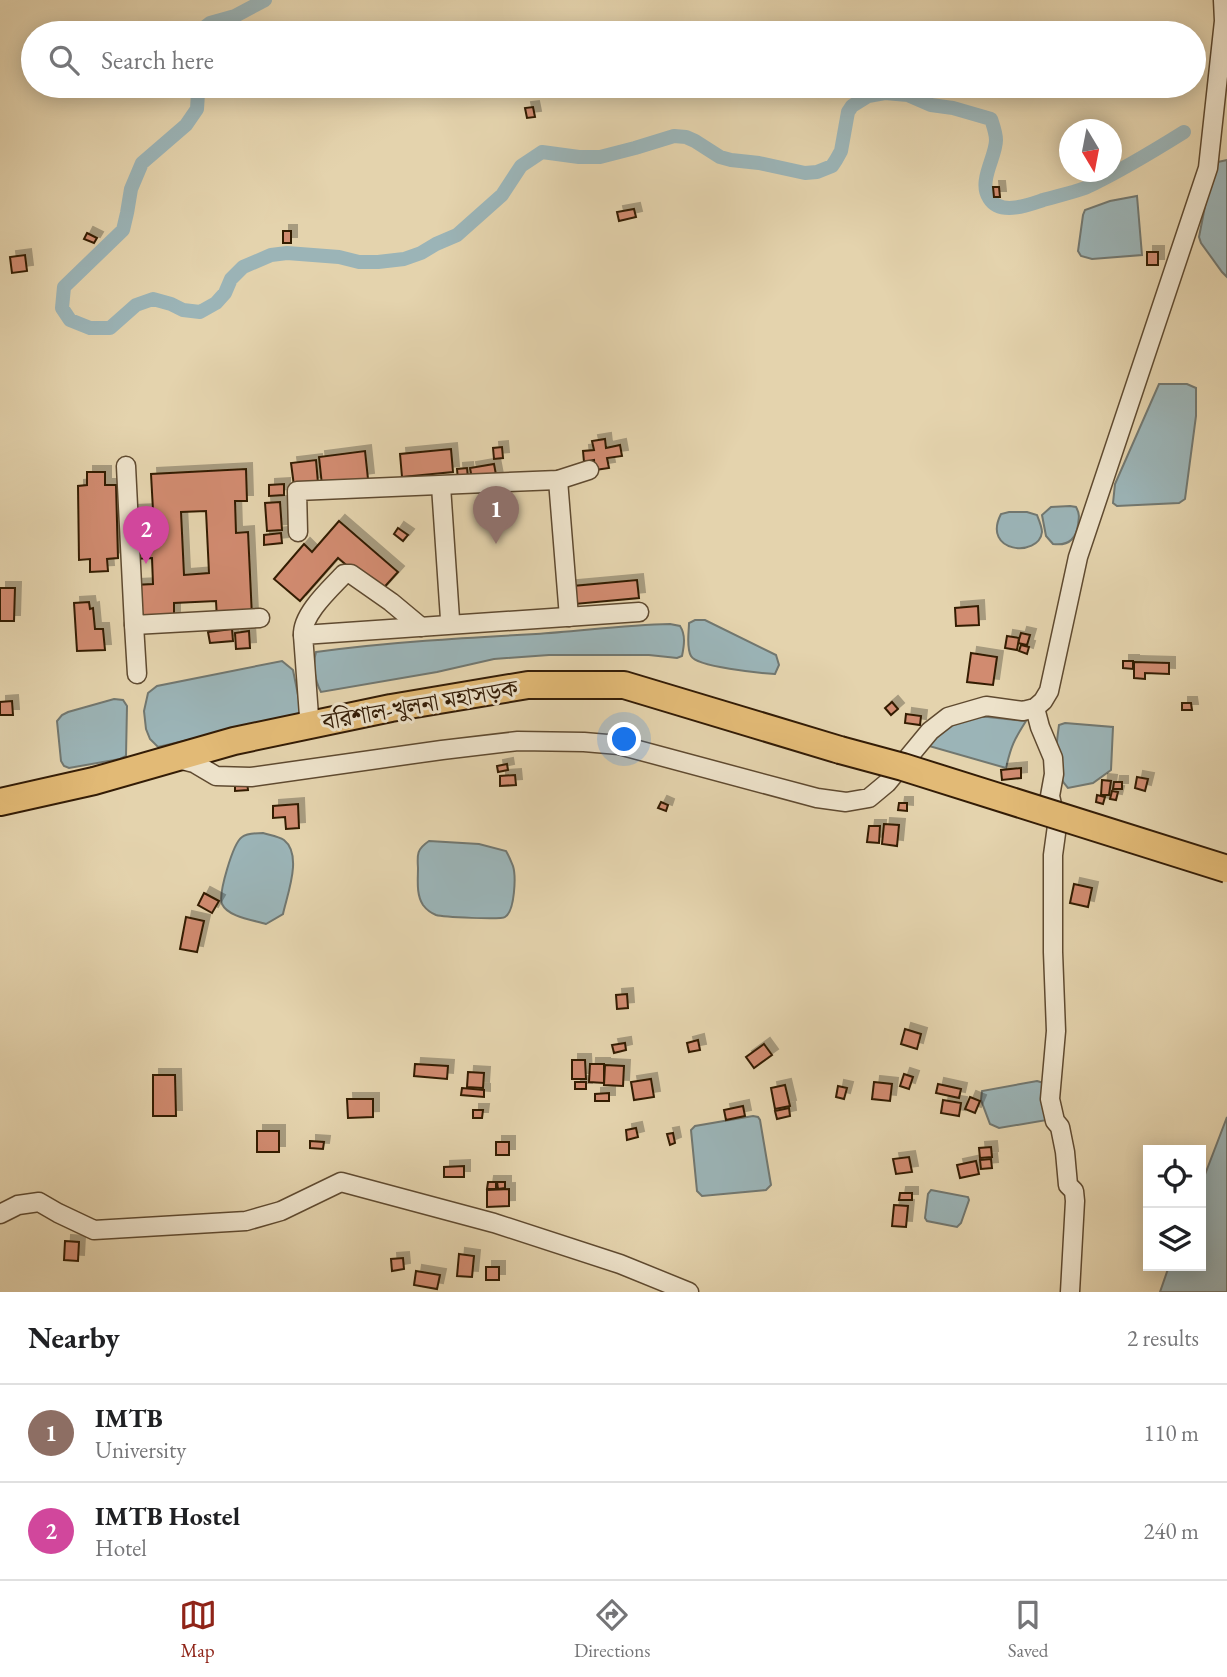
<!DOCTYPE html>
<html lang="en">
<head>
<meta charset="utf-8">
<style>
  :root { --surface:#fff; --page:#f6f6f6; --text:#202124; --muted:#757577; --line:#e0e0e0; --accent:#8f2418 }
  body { margin:0; font-family:"EB Garamond","Noto Serif Bengali",serif; background:var(--page); color:var(--text) }
  .controls { position:absolute; right:21px; bottom:21px; display:grid; overflow:hidden; border-radius:0px; box-shadow:0 4px 18px #0003 }
  .controls button { width:63px; height:63px; display:grid; place-items:center; padding:0; border:0; border-bottom:2px solid var(--line); background:var(--surface); color:var(--text); font:35px sans-serif }
  .compass { position:absolute; left:1059px; top:119px; width:63px; height:63px; border-radius:50%; background:var(--surface); box-shadow:0 4px 18px #0003; rotate:170deg }
  .you { position:absolute; left:625px; top:740px; width:24px; height:24px; margin:-18px; border:5px solid #fff; border-radius:50%; background:#1a73e8; box-shadow:0 0 0 10px #1a73e833 }
  .badge { display:grid; place-items:center; width:46px; height:46px; border-radius:50%; background:var(--accent); color:#fff; font-size:23px; font-weight:700 }
  .pin { position:absolute; translate:-50% -58px; filter:drop-shadow(0 2px 4px #0008) }
  .pin::after { content:''; position:absolute; top:37px; width:24px; height:21px; background:inherit; clip-path:polygon(0 0,100% 0,50% 100%) }
  .list { margin:0; padding:0; list-style:none }
  h2 { display:flex; justify-content:space-between; align-items:center; height:91px; margin:0; padding:0 28px; font-size:30px }
  h2 small { font-size:23px; font-weight:400; color:var(--muted) }
  .list li { display:grid; grid-template-columns:46px 1fr auto; gap:21px; align-items:center; box-sizing:border-box; height:98px; padding:0 28px; border-top:2px solid var(--line) }
  .list b { display:block; font-size:26px; white-space:nowrap }
  .list p { margin:0; font-size:23px; white-space:nowrap; color:var(--muted) }
  .list em { font-size:23px; font-style:normal; color:var(--muted) }
  .icon { flex:none; width:38px; height:38px; fill:none; stroke:currentColor; stroke-width:2; stroke-linecap:round; stroke-linejoin:round }
  .map { position:relative; flex:none; width:1227px; height:1292px; overflow:hidden }
  .search { position:absolute; background:var(--surface); box-shadow:0 4px 18px #0003; left:21px; right:21px; top:21px; height:77px; display:flex; align-items:center; gap:18px; box-sizing:border-box; padding:0 24px; border-radius:38px; color:var(--muted); font-size:26px }
  .sheet { height:287px; background:var(--surface) }
  nav { display:flex; justify-content:space-around; align-items:center; box-sizing:border-box; height:98px; border-top:2px solid var(--line); background:var(--surface); font-size:19px; color:var(--muted) }
  nav a { display:grid; justify-items:center; gap:4px }
  nav .on { color:var(--accent) }
  .map>svg:first-child { display:block }
  .water { fill:#9bb4b7; stroke:#717770; stroke-width:2 }
  .lines { fill:none; stroke-linecap:round; stroke-linejoin:round }
  .canal { stroke:#9bb4b7; stroke-width:14 }
  .building { fill:#d18b6f; stroke:#331c06; stroke-width:2; fill-rule:evenodd; filter:url(#shadow) }
  .minor-casing { stroke:#5f4a30; stroke-width:21 }
  .highway-casing { stroke:#331c06; stroke-width:30 }
  .minor { stroke:#ede2ca; stroke-width:18 }
  .highway { stroke:#e2ba76; stroke-width:26 }
  .highway-bridge-casing { stroke:#331c06; stroke-width:30; stroke-linecap:butt }
  .highway-bridge { stroke:#e2ba76; stroke-width:26 }
  .labels { text-anchor:middle; stroke-width:6; stroke-linejoin:round; paint-order:stroke }
  .street-label { font-size:24px; fill:#331c06; stroke:#ede2ca }
</style>
</head>
<body>
<div class="map">
<svg width="1227" height="1292" viewBox="0 0 1227 1292">
  <defs>
    <filter id="shadow"><feDropShadow dx="6" dy="-6" stdDeviation="0" flood-color="#0004"/></filter>
  </defs>
  <rect width="100%" height="100%" fill="#e4d3ad"/>
  <filter id="stains"><feTurbulence type="fractalNoise" baseFrequency=".00286" numOctaves="4"/><feColorMatrix values="0 0 0 0 .2 0 0 0 0 .09 0 0 0 0 .02 0 0 0 .5 -.17"/></filter>
  <radialGradient id="worn" r=".72"><stop offset=".6" stop-color="#630" stop-opacity="0"/><stop offset="1" stop-color="#630" stop-opacity=".3"/></radialGradient>
  <g class="water">
    <path d="M1227,160V277L1222,272L1201,243L1199,237L1206,201L1216,164L1218,162Z"/>
    <path d="M1137,196L1142,255L1092,259L1081,256L1078,251L1083,215L1085,210L1110,201Z"/>
    <path d="M1159,384H1187L1196,388V416L1185,499L1179,503L1117,506L1113,503L1115,484Z"/>
    <path d="M1070,506L1076,507C1080,514 1079,518 1078,525C1076,540 1068,546 1053,544L1046,536L1042,515L1051,507Z"/>
    <path d="M1009,512H1027L1037,515C1039,520 1042,527 1042,532C1039,558 981,553 1001,514Z"/>
    <path d="M695,620H705L776,655L779,665L775,674C760,673 697,667 691,656C686,647 689,632 689,623Z"/>
    <path d="M670,624L680,626C686,635 684,646 682,656L677,658L649,655H549L494,659L437,672L321,692C315,681 312,665 316,652C389,642 462,638 536,634C581,631 625,625 670,624Z"/>
    <path d="M282,661L293,670L299,700L300,714L158,747L150,739L146,729L144,711L148,693L157,686Z"/>
    <path d="M114,699L123,700L127,706L126,756L120,759L69,768L64,766L61,761L57,721L62,715L68,712Z"/>
    <path d="M973,717H988L1026,721C1014,740 1011,746 1006,768L929,746C940,732 955,721 973,717Z"/>
    <path d="M1065,723L1113,727L1111,770L1093,783L1068,788C1052,772 1056,746 1059,725Z"/>
    <path d="M263,833C269,835 278,836 284,840C303,855 287,895 283,914L266,924C253,920 228,917 222,904C218,894 233,843 242,837C247,833 256,833 263,833Z"/>
    <path d="M429,841L479,844L506,851C509,856 511,861 513,866C516,876 515,911 505,917C501,920 443,917 436,915C431,913 426,909 423,905C416,894 418,880 418,868C417,854 417,849 429,841Z"/>
    <path d="M1037,1081L1044,1083L1047,1120L999,1128L990,1124L981,1100L982,1091Z"/>
    <path d="M753,1116L758,1117L760,1120L771,1185L766,1190L702,1196L697,1191L691,1130L695,1126Z"/>
    <path d="M1227,1117V1292H1160L1169,1266H1201V1185Z"/>
    <path d="M931,1190L968,1197L969,1200L961,1223L957,1227L927,1221L925,1218L928,1194Z"/>
  </g>
  <g class="lines">
    <g class="canal">
      <path d="M197,33L210,23L235,16L265,0"/>
      <path d="M197,86L198,93L197,109L186,125L142,163L131,189L127,213L123,230L64,287L62,308L70,320L90,328H110L136,305L153,299L171,304L183,310L200,312L216,303L225,293L231,279L243,267L271,255L287,253L339,257L359,262H378L404,259L421,253L436,244L457,235L502,195L521,166L542,152L579,157H600L635,148L674,136L686,137L695,141L720,157L731,160L759,163L805,173L817,172L832,166L836,160L841,151L848,112L852,106L868,96L885,93L908,95L931,105L953,108L991,119C993,125 996,133 996,140C996,157 978,181 989,198C1000,216 1028,205 1043,200C1057,196 1071,193 1085,188C1119,172 1152,152 1184,132"/>
    </g>
  </g>
  <g class="building">
    <path d="M533,107L535,117L527,118L525,108Z"/>
    <path d="M993,187H999L1000,197H994Z"/>
    <path d="M634,209L636,217L619,221L617,212Z"/>
    <rect x="283" y="231" width="8" height="12"/>
    <path d="M87,233L97,238L94,243L84,239Z"/>
    <rect x="1147" y="252" width="11" height="13"/>
    <path d="M25,255L27,271L12,273L10,257Z"/>
    <path d="M605,439L606,448L620,445L622,456L607,458L609,468L595,470L594,460L584,462L583,451L594,450L592,441Z"/>
    <path d="M502,447L503,458L494,459L493,448Z"/>
    <path d="M451,449L453,472L402,477L400,454Z"/>
    <path d="M365,451L368,479L322,485L319,457Z"/>
    <path d="M316,460L318,483L294,486L291,463Z"/>
    <path d="M494,464L497,480L473,484L470,468Z"/>
    <path d="M467,468L468,478L458,480L457,469Z"/>
    <path d="M246,469L247,501H235L236,533L248,532L252,617L217,619L216,601L174,603V619L135,621L134,585L153,584L152,558L133,559L130,511L153,510L151,474ZM206,511L209,573L184,575L181,512Z"/>
    <path d="M87,472H105V485H116L118,558L107,559L108,571L90,572V559L79,560L78,486L87,485Z"/>
    <path d="M284,484V495L269,496V485Z"/>
    <path d="M280,502L282,530L267,531L265,503Z"/>
    <path d="M339,521L398,572L379,593L338,558L300,601L274,579L304,544L312,552Z"/>
    <path d="M398,528L408,535L403,541L394,534Z"/>
    <path d="M281,533L282,543L264,545V535Z"/>
    <path d="M637,580L639,598L564,605L562,587Z"/>
    <path d="M0,588H15L14,621H0Z"/>
    <path d="M89,602L90,609L93,608L95,629H103L105,650L77,651L74,603Z"/>
    <path d="M978,606L979,625L956,626L955,608Z"/>
    <path d="M232,629L233,641L210,643L208,632Z"/>
    <path d="M249,631L250,648L236,649L235,633Z"/>
    <path d="M1021,633L1030,635L1027,645L1018,643Z"/>
    <path d="M1007,636L1019,638L1017,650L1005,648Z"/>
    <path d="M1021,645L1029,647L1027,654L1019,651Z"/>
    <path d="M971,653L997,657L993,685L967,682Z"/>
    <path d="M1123,661H1133V669L1123,668Z"/>
    <path d="M1134,662L1169,663V674L1145,673V679L1134,678Z"/>
    <path d="M12,701L13,715H0V702Z"/>
    <path d="M892,702L898,709L891,715L885,708Z"/>
    <path d="M1182,703H1191L1192,710H1182Z"/>
    <path d="M906,714L921,716L920,725L905,723Z"/>
    <path d="M507,764L508,770L498,772L497,766Z"/>
    <path d="M1021,768V778L1002,780L1001,770Z"/>
    <path d="M515,775L516,785L500,786V776Z"/>
    <path d="M1137,777L1148,779L1145,791L1135,788Z"/>
    <path d="M1102,780L1111,781L1109,795H1101Z"/>
    <path d="M247,782L248,790L235,791V783Z"/>
    <path d="M1114,782H1122V789H1113Z"/>
    <path d="M1112,791L1118,792L1116,800L1110,799Z"/>
    <path d="M1097,795L1105,797L1103,804L1096,802Z"/>
    <path d="M661,802L668,805L666,811L658,808Z"/>
    <path d="M899,803H907V811L898,810Z"/>
    <path d="M298,804L299,828L286,829L285,817L273,818V806Z"/>
    <path d="M884,824L899,825L897,846L882,844Z"/>
    <path d="M869,826H880L879,843L867,842Z"/>
    <path d="M1074,884L1092,888L1088,907L1070,903Z"/>
    <path d="M204,893L219,901L212,913L198,905Z"/>
    <path d="M186,917L204,921L197,952L180,949Z"/>
    <path d="M627,994L628,1008L617,1009L616,995Z"/>
    <path d="M905,1029L921,1034L917,1049L901,1044Z"/>
    <path d="M698,1040L700,1050L689,1052L687,1043Z"/>
    <path d="M625,1043L626,1050L614,1053L612,1045Z"/>
    <path d="M764,1044L772,1055L754,1068L746,1057Z"/>
    <path d="M572,1060H585L586,1079H572Z"/>
    <path d="M415,1064L448,1066L447,1079L414,1076Z"/>
    <path d="M590,1064H604V1083L589,1082Z"/>
    <path d="M605,1065L624,1066L623,1086L604,1085Z"/>
    <path d="M468,1072L484,1073L483,1088L467,1087Z"/>
    <path d="M904,1074L913,1077L909,1089L900,1086Z"/>
    <path d="M153,1075H175L176,1116H153Z"/>
    <path d="M651,1079L654,1097L634,1100L631,1082Z"/>
    <rect x="575" y="1082" width="11" height="7"/>
    <path d="M874,1082L892,1084L890,1101L872,1099Z"/>
    <path d="M938,1084L961,1089L959,1098L936,1093Z"/>
    <path d="M785,1085L790,1106L775,1109L771,1088Z"/>
    <path d="M838,1086L847,1088L844,1099L836,1097Z"/>
    <path d="M462,1088L484,1090V1097L461,1095Z"/>
    <path d="M609,1093V1101H595V1094Z"/>
    <path d="M970,1097L980,1101L975,1113L965,1109Z"/>
    <path d="M347,1099H373V1117L348,1118Z"/>
    <path d="M943,1100L961,1103L959,1116L941,1113Z"/>
    <path d="M743,1106L745,1116L726,1120L724,1110Z"/>
    <path d="M789,1108L790,1116L777,1119L775,1111Z"/>
    <path d="M473,1110H483L482,1118H473Z"/>
    <path d="M636,1128L638,1137L627,1140L626,1130Z"/>
    <rect x="257" y="1131" width="22" height="21"/>
    <path d="M673,1133L675,1143L670,1145L667,1134Z"/>
    <path d="M310,1141L324,1142L323,1149L310,1148Z"/>
    <rect x="496" y="1142" width="13" height="13"/>
    <path d="M991,1147L992,1157L980,1158L979,1148Z"/>
    <path d="M909,1157L912,1172L896,1174L893,1159Z"/>
    <path d="M991,1159L992,1168L981,1169L980,1160Z"/>
    <path d="M976,1161L979,1174L960,1178L957,1165Z"/>
    <path d="M464,1166V1177H444V1167Z"/>
    <path d="M488,1182H496V1189H487Z"/>
    <path d="M497,1182H505V1188L498,1189Z"/>
    <path d="M509,1189V1206L487,1207V1190Z"/>
    <path d="M900,1193H912V1200H899Z"/>
    <path d="M894,1205L908,1206L906,1227L892,1226Z"/>
    <path d="M65,1241L79,1242L78,1261L64,1260Z"/>
    <path d="M459,1254L474,1256L472,1277L457,1276Z"/>
    <path d="M403,1258L404,1269L392,1271L391,1259Z"/>
    <rect x="486" y="1267" width="13" height="13"/>
    <path d="M416,1271L440,1275L437,1289L414,1285Z"/>
  </g>
  <g class="lines">
    <g class="minor-casing">
      <g id="minor">
        <path d="M126,466L134,625L260,618"/>
        <path d="M558,480L569,617"/>
        <path d="M441,486L450,619"/>
        <path d="M298,532L297,491L558,480L589,470"/>
        <path d="M134,625L137,674"/>
        <path d="M303,635C302,614 330,589 344,574H351L391,602L421,627"/>
        <path d="M1035,708L1040,727L1053,758L1054,774L1050,796L1057,826L1053,855V952L1056,1031L1050,1099L1055,1121L1060,1127L1065,1152L1068,1185L1074,1191L1075,1201L1070,1292"/>
        <path d="M309,716L303,635L639,612"/>
        <path d="M174,758L194,763L216,776L251,777L442,750L518,741L584,742L619,745L817,798L846,802L869,798L887,783L930,731L948,717L986,706L1023,711L1035,708L1043,701L1049,691L1078,557L1208,168L1224,21L1223,0"/>
        <path d="M0,1214L18,1205L39,1202L58,1213L94,1230L246,1221L281,1211L341,1182L494,1223L620,1264L689,1292"/>
      </g>
    </g>
    <g class="highway-casing">
      <path id="highway" d="M0,802L94,781L234,741L391,708L528,685H624L840,750"/>
    </g>
    <use href="#minor" class="minor"/>
    <use href="#highway" class="highway"/>
    <g class="highway-bridge-casing">
      <path id="highway-bridge" d="M840,750L903,767L1227,869"/>
    </g>
    <use href="#highway-bridge" class="highway-bridge"/>
  </g>
  <g class="labels">
    <g class="street-label">
      <text transform="translate(420 705) rotate(-10)" y="8">বরিশাল-খুলনা মহাসড়ক</text>
    </g>
  </g>
  <rect width="100%" height="100%" filter="url(#stains)"/>
  <rect width="100%" height="100%" fill="url(#worn)"/>
</svg>
<div class="controls">
<button><svg class="icon" aria-label="locate" viewBox="0 0 24 24"><circle cx="12" cy="12" r="6"/><path d="M12 2v4M12 18v4M2 12h4M18 12h4"/></svg></button>
<button><svg class="icon" aria-label="layers" viewBox="0 0 24 24"><path d="M12 4l9 5-9 5-9-5zM3 14l9 5 9-5"/></svg></button>
</div>
<svg class="compass" viewBox="-18 -18 36 36"><path d="M0-13l5 13h-10z" fill="#e53935"/><path d="M0 13l5-13h-10z" fill="#757577"/></svg>
<div class="you"></div>
<div class="pin badge" style="left:496px;top:544px;background:#8d6e63">1</div>
<div class="pin badge" style="left:146px;top:564px;background:#d1479c">2</div>
<div class="search"><svg class="icon" aria-label="search" viewBox="0 0 24 24"><circle cx="10" cy="10" r="6"/><path d="M15 15l6 6"/></svg>Search here</div>
</div>
<section class="sheet">
<h2>Nearby<small>2 results</small></h2>
<ul class="list">
<li><span class="badge" style="background:#8d6e63">1</span><div><b>IMTB</b><p>University</p></div><em>110 m</em></li>
<li><span class="badge" style="background:#d1479c">2</span><div><b>IMTB Hostel</b><p>Hotel</p></div><em>240 m</em></li>
</ul>
</section>
<nav>
<a class="on"><svg class="icon" aria-label="map" viewBox="0 0 24 24"><path d="M3 6l6-2 6 2 6-2v14l-6 2-6-2-6 2zM9 4v14M15 6v14"/></svg>Map</a>
<a><svg class="icon" aria-label="directions" viewBox="0 0 24 24"><path d="M12 3l9 9-9 9-9-9zM9 14v-3h6M13 9l2 2-2 2"/></svg>Directions</a>
<a><svg class="icon" aria-label="saved" viewBox="0 0 24 24"><path d="M7 4h10v16l-5-4-5 4z"/></svg>Saved</a>
</nav>
</body>
</html>
